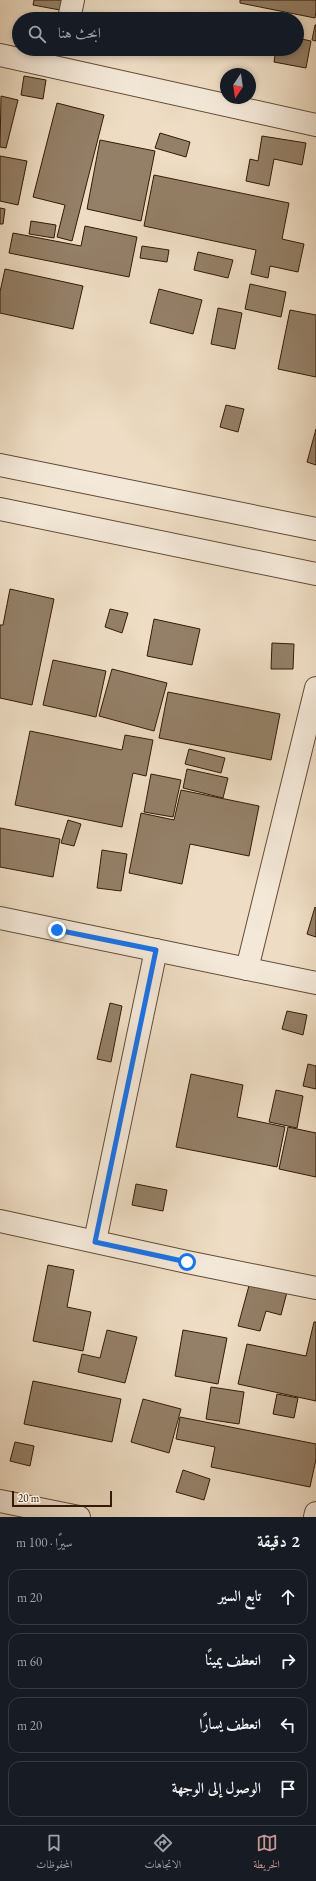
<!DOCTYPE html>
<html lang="ar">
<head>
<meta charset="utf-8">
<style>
  :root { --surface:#171b24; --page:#20242c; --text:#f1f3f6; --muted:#9ea1a6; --line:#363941; --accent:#c59692 }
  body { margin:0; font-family:"EB Garamond",Amiri,serif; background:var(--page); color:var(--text); direction:rtl }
  .compass { position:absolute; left:220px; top:68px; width:36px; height:36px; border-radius:50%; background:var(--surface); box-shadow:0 2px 6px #0003; rotate:193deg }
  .scale { position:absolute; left:12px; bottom:10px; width:100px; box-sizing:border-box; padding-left:4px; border:2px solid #331b05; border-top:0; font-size:11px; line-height:14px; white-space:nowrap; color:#331b05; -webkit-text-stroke:3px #f4e9d9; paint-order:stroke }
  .stop { position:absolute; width:12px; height:12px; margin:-9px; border:3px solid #1a73e8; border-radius:50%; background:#fff }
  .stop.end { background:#1a73e8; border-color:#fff; box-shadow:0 1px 4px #0008 }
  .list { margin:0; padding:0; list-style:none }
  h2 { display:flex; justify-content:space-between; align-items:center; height:52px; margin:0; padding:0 16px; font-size:17px }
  h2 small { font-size:13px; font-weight:400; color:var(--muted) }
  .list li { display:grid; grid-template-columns:26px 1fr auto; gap:12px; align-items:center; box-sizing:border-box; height:56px; margin:0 8px 8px; padding:0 8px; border:1px solid var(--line); border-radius:12px }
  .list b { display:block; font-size:15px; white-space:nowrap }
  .list em { font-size:13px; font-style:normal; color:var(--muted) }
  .icon { flex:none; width:22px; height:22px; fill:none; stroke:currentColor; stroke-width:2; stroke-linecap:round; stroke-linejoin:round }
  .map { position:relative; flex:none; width:316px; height:1517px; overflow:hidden; direction:ltr }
  .search { position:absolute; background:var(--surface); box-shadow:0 2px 6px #0003; left:12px; right:12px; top:12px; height:44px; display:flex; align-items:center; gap:10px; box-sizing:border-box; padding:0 14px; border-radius:22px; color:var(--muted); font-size:15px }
  .sheet { height:308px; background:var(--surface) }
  nav { display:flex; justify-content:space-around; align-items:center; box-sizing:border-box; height:56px; border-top:1px solid var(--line); background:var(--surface); font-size:11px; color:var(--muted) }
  nav a { display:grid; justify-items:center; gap:2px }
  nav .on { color:var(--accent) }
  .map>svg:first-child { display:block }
  .building { fill:#948068; stroke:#331b05 }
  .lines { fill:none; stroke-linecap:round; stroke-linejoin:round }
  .minor-casing { stroke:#624c35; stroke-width:24 }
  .tertiary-casing { stroke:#624c35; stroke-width:24 }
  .minor { stroke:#f4e9d9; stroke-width:22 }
  .tertiary { stroke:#f4e9d9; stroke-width:22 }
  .route { stroke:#1a73e8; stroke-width:5 }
</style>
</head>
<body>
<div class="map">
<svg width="316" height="1517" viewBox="0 0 316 1517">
  <rect width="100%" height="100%" fill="#eeddc4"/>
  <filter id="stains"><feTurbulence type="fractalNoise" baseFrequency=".005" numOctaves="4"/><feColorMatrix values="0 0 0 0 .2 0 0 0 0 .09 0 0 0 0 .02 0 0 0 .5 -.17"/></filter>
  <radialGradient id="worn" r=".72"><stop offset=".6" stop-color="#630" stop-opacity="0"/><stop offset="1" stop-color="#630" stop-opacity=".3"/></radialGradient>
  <g class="building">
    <path d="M34,0H62L60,10L33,5Z"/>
    <path d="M240,0H316V11L315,18L240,3Z"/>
    <path d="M246,13L263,17L262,19H245Z"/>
    <path d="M315,25H316V41L312,40Z"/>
    <path d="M297,38L311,41L306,68L274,62L276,49H297Z"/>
    <path d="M24,76L46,80L43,99L21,95Z"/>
    <path d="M1,96L18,100L6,148L0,147Z"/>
    <path d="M57,103L104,115L72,241L57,237L65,205L33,197Z"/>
    <path d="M160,133L190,142L186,157L155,148Z"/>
    <path d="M262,136L306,143L302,165L274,159L269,186L246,181L250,159L258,161Z"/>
    <path d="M100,140L155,151L141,221L87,209Z"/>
    <path d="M0,156L27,161L18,205L0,201Z"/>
    <path d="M154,175L289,203L282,239L304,244L298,272L270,266L268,278L251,274L256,250L144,226Z"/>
    <path d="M0,208L5,209L3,224H0Z"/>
    <path d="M31,221L56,225L54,238L29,234Z"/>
    <path d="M85,226L137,237L129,277L9,253L13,233L81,246Z"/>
    <path d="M142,246L169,250L167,262L140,258Z"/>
    <path d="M198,252L233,260L228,278L194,270Z"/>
    <path d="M5,269L83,286L73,329L0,313V292Z"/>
    <path d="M250,284L286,292L281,317L245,309Z"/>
    <path d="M159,289L202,300L193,334L150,323Z"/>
    <path d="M218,308L242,313L235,349L211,344Z"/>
    <path d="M290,310L316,315V377L278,369Z"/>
    <path d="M226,405L244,409L238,432L220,427Z"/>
    <path d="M316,429V465L307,462Z"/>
    <path d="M10,589L54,599L32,705L0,698V625H3Z"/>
    <path d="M110,609L128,613L122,633L105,627Z"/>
    <path d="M154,619L200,629L192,665L147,656Z"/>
    <path d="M272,643L294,644L293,669H271Z"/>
    <path d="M53,660L106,671L96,717L43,705Z"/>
    <path d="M112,669L167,683L154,731L99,716Z"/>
    <path d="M168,692L280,714L271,760L159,738Z"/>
    <path d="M30,731L122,750L125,735L153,740L146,776L133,773L122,827L15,805Z"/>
    <path d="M189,749L225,758L221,773L185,764Z"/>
    <path d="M187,769L228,778L223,798L183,788Z"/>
    <path d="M151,774L181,780L173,817L144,812Z"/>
    <path d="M181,790L259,806L249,856L190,844L182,884L129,873L141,813L174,820Z"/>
    <path d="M68,820L81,824L74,846L61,843Z"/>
    <path d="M0,828L60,839L53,877L0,867Z"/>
    <path d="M102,850L127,854L121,891L97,888Z"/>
    <path d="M315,907L316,908V937L307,934Z"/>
    <path d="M110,1003L122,1006L111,1062L97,1059Z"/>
    <path d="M287,1011L307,1015L303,1035L282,1029Z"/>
    <path d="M308,1064L316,1066V1089L303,1086Z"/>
    <path d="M191,1074L243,1085L237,1117L285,1127L277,1167L176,1147Z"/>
    <path d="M276,1090L303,1096L297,1128L269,1122Z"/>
    <path d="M288,1127L316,1133V1177L279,1169Z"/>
    <path d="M136,1184L167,1190L163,1211L132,1205Z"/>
    <path d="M48,1265L74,1270L67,1307L91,1312L83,1351L33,1341Z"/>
    <path d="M250,1282L287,1292L281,1315L266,1311L260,1331L238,1326Z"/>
    <path d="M314,1322H316V1401L238,1384L247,1344L306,1356Z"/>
    <path d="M107,1330L137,1337L125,1383L78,1372L82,1354L100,1358Z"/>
    <path d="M183,1330L227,1338L218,1384L175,1376Z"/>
    <path d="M33,1381L121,1399L112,1442L24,1424Z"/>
    <path d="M211,1387L244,1392L239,1424L206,1419Z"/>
    <path d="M277,1394L298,1398L294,1418L273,1414Z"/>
    <path d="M143,1399L181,1409L169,1453L131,1442Z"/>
    <path d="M180,1417L316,1444V1459L310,1487L211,1467L215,1447L176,1439Z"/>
    <path d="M15,1442L34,1446L30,1466L10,1461Z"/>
    <path d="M183,1470L210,1479L204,1500L176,1492Z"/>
  </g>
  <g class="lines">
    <g class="minor-casing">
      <g id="minor">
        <path d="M69,19L73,0"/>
        <path d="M0,55L316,125"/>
        <path d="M0,918L316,983"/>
        <path d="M247,969L316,688"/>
        <path d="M0,1221L187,1262L316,1288"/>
        <path d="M95,1241L156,950"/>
        <path d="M0,1501L79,1517"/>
        <path d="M315,1517L316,1513"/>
      </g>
    </g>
    <g class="tertiary-casing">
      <g id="tertiary">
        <path d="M0,465L316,529"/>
        <path d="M0,509L316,574"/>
      </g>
    </g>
    <use href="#minor" class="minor"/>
    <use href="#tertiary" class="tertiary"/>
  </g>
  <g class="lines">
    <path class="route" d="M57,930L156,950L95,1242L187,1262"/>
  </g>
  <rect width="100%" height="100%" filter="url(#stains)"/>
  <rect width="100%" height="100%" fill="url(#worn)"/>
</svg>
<svg class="compass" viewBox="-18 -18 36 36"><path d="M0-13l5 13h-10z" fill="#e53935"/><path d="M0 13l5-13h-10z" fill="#9ea1a6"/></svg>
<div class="scale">20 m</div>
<div class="stop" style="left:187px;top:1262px"></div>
<div class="stop end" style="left:57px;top:930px"></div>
<div class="search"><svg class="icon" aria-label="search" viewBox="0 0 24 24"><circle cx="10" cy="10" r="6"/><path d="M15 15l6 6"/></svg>ابحث هنا</div>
</div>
<section class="sheet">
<h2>2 دقيقة<small>سيرًا · 100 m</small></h2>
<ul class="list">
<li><svg class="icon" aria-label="ahead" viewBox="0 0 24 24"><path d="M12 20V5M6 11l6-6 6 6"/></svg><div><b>تابع السير</b></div><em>20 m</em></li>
<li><svg class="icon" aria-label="right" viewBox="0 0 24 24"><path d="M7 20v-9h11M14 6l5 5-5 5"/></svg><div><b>انعطف يمينًا</b></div><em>60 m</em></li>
<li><svg class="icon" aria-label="left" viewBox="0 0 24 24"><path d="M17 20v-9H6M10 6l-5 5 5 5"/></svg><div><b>انعطف يسارًا</b></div><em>20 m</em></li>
<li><svg class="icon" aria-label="arrive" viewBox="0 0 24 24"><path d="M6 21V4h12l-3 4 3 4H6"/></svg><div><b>الوصول إلى الوجهة</b></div></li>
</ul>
</section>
<nav>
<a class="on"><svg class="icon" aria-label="map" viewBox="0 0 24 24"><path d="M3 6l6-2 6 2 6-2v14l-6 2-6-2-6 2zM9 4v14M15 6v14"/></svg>الخريطة</a>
<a><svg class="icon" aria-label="directions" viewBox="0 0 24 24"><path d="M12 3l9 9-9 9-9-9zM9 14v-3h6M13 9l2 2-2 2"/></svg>الاتجاهات</a>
<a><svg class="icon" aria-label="saved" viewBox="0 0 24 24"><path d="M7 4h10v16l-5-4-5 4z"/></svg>المحفوظات</a>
</nav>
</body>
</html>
